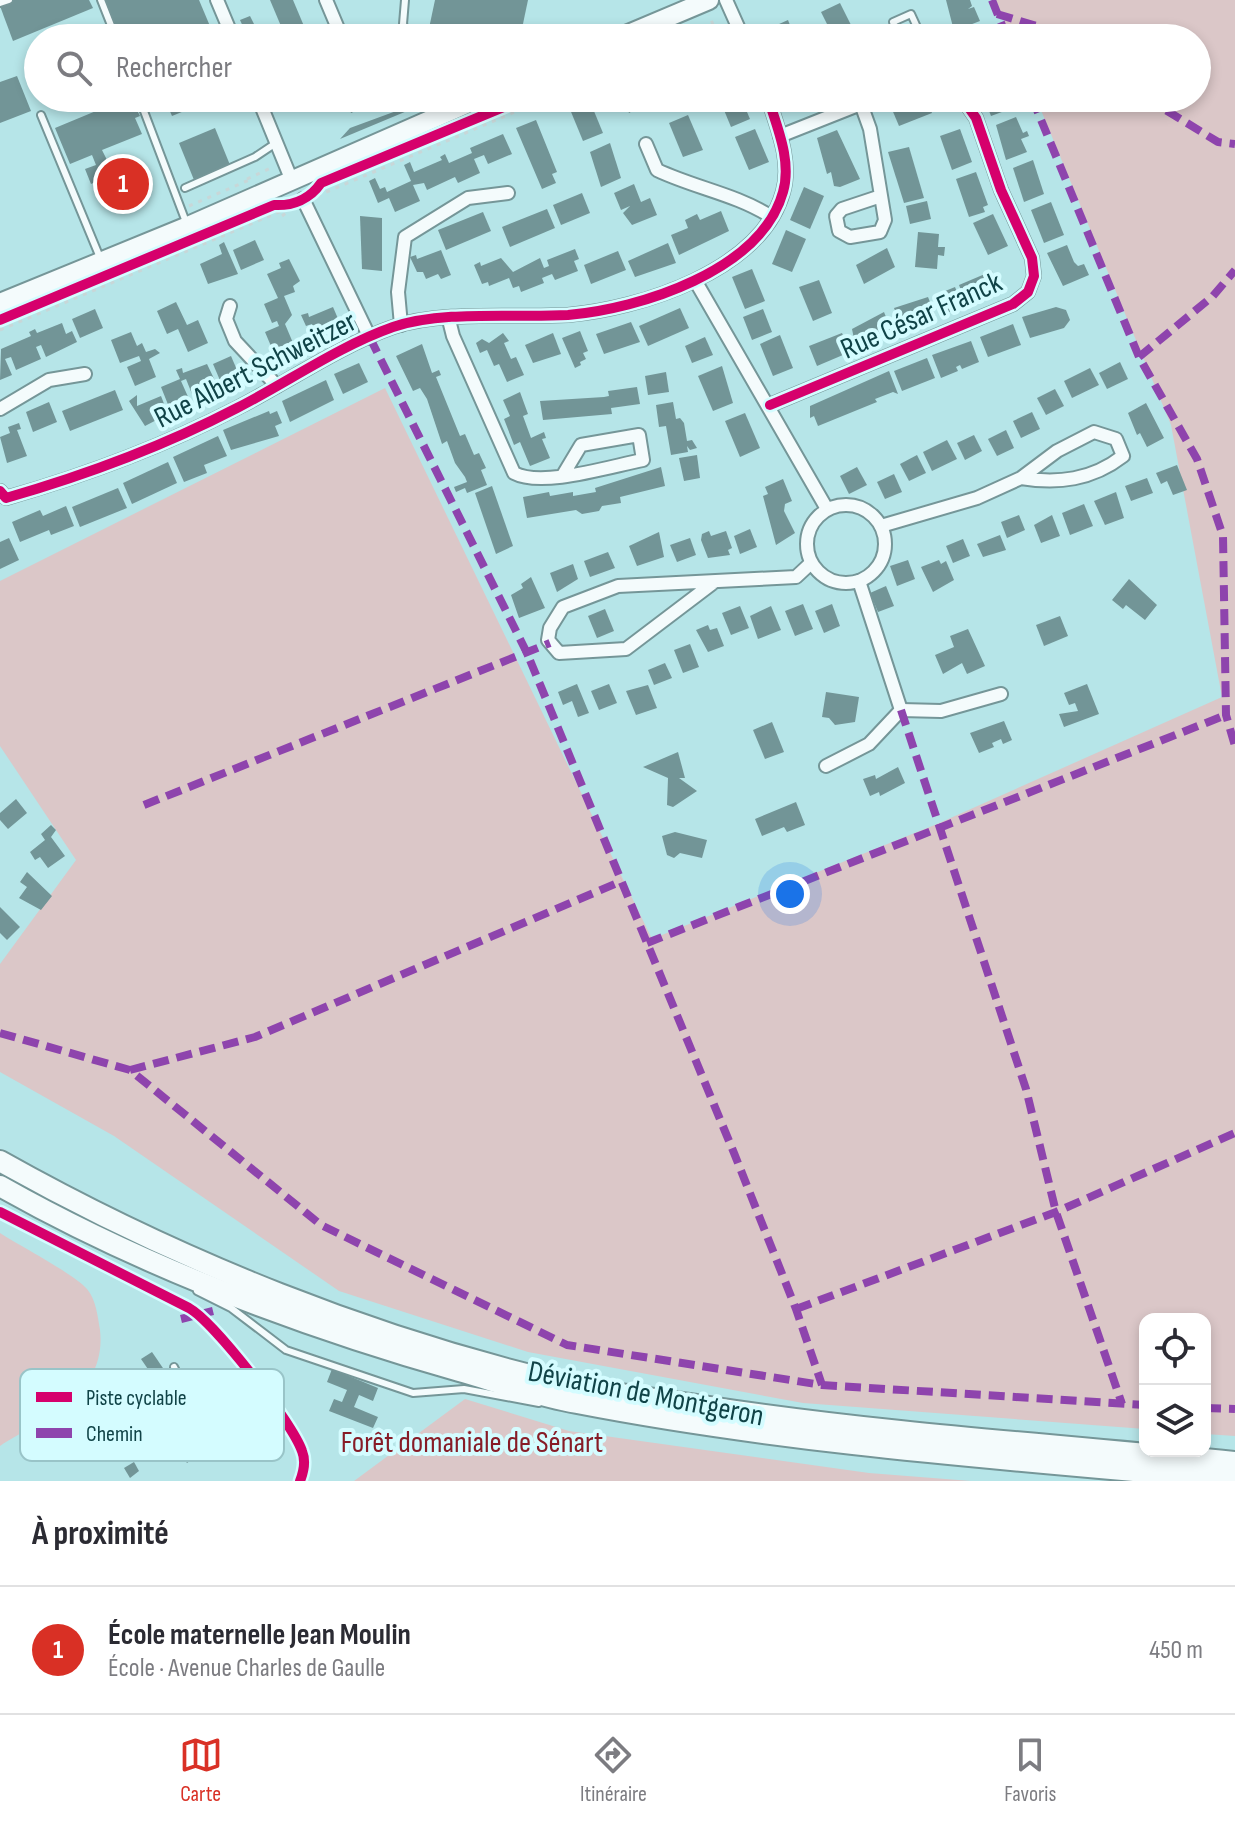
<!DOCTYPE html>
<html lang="fr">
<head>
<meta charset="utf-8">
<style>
  :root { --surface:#fff; --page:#f7f7f7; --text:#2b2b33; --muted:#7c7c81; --line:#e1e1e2; --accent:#d93025 }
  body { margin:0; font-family:"Sofia Sans Condensed",sans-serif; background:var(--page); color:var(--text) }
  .controls { position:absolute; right:24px; bottom:24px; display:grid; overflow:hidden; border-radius:16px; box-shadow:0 4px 12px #0003 }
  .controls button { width:72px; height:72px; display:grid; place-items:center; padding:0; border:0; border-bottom:2px solid var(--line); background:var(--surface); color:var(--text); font:40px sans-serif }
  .you { position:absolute; left:790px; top:894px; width:28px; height:28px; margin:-20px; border:6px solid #fff; border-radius:50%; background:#1a73e8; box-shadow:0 0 0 12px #1a73e833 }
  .badge { display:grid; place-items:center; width:52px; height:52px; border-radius:50%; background:var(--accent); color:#fff; font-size:26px; font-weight:700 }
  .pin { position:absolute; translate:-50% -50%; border:4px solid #fff; box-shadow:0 2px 8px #0006 }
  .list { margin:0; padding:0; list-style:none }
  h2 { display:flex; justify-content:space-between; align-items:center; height:104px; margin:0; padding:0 32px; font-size:34px }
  h2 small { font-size:26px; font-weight:400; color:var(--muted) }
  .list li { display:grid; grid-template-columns:52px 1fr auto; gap:24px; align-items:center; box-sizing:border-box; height:128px; padding:0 32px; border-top:2px solid var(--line) }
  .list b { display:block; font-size:30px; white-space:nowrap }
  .list p { margin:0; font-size:26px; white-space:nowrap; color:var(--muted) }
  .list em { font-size:26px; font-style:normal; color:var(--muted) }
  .icon { flex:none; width:44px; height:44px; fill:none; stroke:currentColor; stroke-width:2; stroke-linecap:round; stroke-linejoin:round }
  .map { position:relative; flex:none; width:1235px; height:1481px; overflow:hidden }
  .search { position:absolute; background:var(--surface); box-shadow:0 4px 12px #0003; left:24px; right:24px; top:24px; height:88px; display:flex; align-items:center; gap:20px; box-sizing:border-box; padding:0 28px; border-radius:44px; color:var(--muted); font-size:30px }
  .sheet { height:232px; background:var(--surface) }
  nav { display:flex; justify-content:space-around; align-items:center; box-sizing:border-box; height:112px; border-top:2px solid var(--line); background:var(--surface); font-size:22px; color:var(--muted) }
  nav a { display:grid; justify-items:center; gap:4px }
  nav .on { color:var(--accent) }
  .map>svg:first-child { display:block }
  .green { fill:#dbc7c8 }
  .building { fill:#729597 }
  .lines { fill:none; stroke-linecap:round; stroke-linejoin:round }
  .lane-casing { stroke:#759698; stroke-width:10 }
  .street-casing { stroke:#759698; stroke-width:16 }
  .secondary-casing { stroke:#759698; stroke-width:22 }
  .primary-casing { stroke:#759698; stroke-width:24 }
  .path { stroke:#c8d7d8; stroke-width:3; stroke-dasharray:4 6; stroke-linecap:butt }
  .lane { stroke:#f4fbfc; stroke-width:6 }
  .street { stroke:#f4fbfc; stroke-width:12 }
  .secondary { stroke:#f4fbfc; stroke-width:18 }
  .primary { stroke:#f4fbfc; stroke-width:20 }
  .quiet { stroke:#8e44ad; stroke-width:8; stroke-dasharray:16 8; stroke-linecap:butt }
  .cycleway-casing { stroke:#d4fcff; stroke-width:15 }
  .cycleway { stroke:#d6006c; stroke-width:10 }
  .labels { text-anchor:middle; stroke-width:8; stroke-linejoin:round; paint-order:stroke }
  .street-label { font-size:30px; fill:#104347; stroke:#d4fcff }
  .park-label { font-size:30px; fill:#871c27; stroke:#d4fcff }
  .key { fill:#d4fcff; stroke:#99c4c8; stroke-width:2 }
  .key-label { font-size:22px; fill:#104347 }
</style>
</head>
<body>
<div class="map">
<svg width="1235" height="1481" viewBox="0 0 1235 1481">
  <rect width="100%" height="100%" fill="#b6e5e8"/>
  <g class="green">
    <path d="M996,0H1235V1436L1205,1434V1319H1145V1429L803,1403L528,1352L339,1291L114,1136L0,1072V964L76,860L0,746V581L385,388L652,939L937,824L1222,697L1171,425L1036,98H1197V38H1011Z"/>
    <path d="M0,1233C20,1246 74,1274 87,1289C96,1299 98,1318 100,1330C107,1394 46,1417 0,1446Z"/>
    <path d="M465,1399L569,1431L869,1473L971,1481H354Z"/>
  </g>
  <g class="building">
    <path d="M14,0H89L93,8L13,41L0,6Z"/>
    <path d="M105,0H199L215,38H121Z"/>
    <path d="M270,0H293L309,38H286Z"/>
    <path d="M435,0H528L520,38H452L428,33Z"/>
    <path d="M946,0H970L972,6L968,9L974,7L980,21L954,31Z"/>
    <path d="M840,3L856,35L850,38H834L821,12Z"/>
    <path d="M250,16L255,26L245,31L240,20Z"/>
    <path d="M788,20L795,38H772L768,29Z"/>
    <path d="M978,27L983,38H952Z"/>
    <path d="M17,76L31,111L0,123V82Z"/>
    <path d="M105,98H118L111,101L112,104L127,98L133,112L137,110L140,116L135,118L142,134L102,150L107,160L115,157L121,171L100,175L102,179L91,184L85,169L96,165L92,155L70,164L55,128L108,106Z"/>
    <path d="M164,98H216L172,116Z"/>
    <path d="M345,98H385L351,113Z"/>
    <path d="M623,98H655L629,113Z"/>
    <path d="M719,98H741L750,119L731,127Z"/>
    <path d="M912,98H926L932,113L899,126L891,107Z"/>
    <path d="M984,98H1006L1010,109L991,116Z"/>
    <path d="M589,99L603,133L583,141L569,107Z"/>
    <path d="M418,103L419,106L340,139L350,128Z"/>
    <path d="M688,115L703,150L683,157L669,123Z"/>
    <path d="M1016,117L1023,133L1027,131L1029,136L1021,139L1027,152L1006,160L996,125Z"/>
    <path d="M536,120L557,172L552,174L556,183L542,189L516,128Z"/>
    <path d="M215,128L230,165L194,180L179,143Z"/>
    <path d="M755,129L769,162L749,170L735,137Z"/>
    <path d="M960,129L972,162L952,170L940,136Z"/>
    <path d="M837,130L860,179L840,187L834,186L831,172L827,174L817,138Z"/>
    <path d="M503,134L512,154L488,164L484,155L474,159L480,173L458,183L455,177L427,190L424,183L413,185L420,201L395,212L389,198L378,203L369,181L375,178L380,189L385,187L387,192L411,181L404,165L410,162L414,172L442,160L440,157L445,154L449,163L472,153L470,148Z"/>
    <path d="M610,143L621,178L601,187L590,152Z"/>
    <path d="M909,147L924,198L904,203L888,152Z"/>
    <path d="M1033,160L1044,194L1024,202L1013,168Z"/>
    <path d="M976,172L988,205L983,207L985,212L969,217L956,179Z"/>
    <path d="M634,184L641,202L650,198L657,215L632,225L623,213L630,206L621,210L614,193Z"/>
    <path d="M804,187L824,196L810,229L790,220Z"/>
    <path d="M582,193L590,213L561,225L553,205Z"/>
    <path d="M927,201L931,219L910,224L906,206Z"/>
    <path d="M1051,202L1064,235L1044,243L1031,210Z"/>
    <path d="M547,209L555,228L510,247L502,227Z"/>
    <path d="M721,211L729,231L679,255L671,235L688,228L685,220L697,214L700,220Z"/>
    <path d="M483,212L491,231L446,250L438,230Z"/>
    <path d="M993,214L1008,246L988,255L973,223Z"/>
    <path d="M360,216L382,218V271L362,269Z"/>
    <path d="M786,230L806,239L792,272L772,264Z"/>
    <path d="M918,232L939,234L938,247H945L944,256L938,255L937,269L915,267Z"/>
    <path d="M255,240L264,260L241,270L233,250Z"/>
    <path d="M224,242L238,274L208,284L200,264L222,254L219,245Z"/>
    <path d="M668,243L676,263L635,277L628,261Z"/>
    <path d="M1067,245L1074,262L1078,266L1084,264L1089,275L1063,286L1047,253Z"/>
    <path d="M887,248L895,267L864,284L856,265Z"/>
    <path d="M575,249L579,259L574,261L578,271L555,280L552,274L542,278L544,283L521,292L519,286L513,288L509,278L489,286L488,282L482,284L474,265L480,262L481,266L501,258L513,272L540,258L544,268L549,266L547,260Z"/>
    <path d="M441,250L451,275L441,279L438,274L426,279L423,272H417L410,257L416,255L417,259Z"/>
    <path d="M618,251L626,270L591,284L584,265Z"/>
    <path d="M289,259L300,281L293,286L295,292L284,296L292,315L285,324L296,350L276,358L265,332L279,326L277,321L272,323L264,304L278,298L267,274L281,268L279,263Z"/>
    <path d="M752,269L765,301L745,309L732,277Z"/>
    <path d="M992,271L1001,291L967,305L959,285Z"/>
    <path d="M819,280L832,313L813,321L799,287Z"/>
    <path d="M955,287L963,307L946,313L938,294Z"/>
    <path d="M928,297L936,317L902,328L894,308Z"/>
    <path d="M176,302L187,325L198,320L208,343L188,352L178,329L167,334L157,311Z"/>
    <path d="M333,307L342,328L317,337L312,324L306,326L301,315L308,313L309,317Z"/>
    <path d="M1056,307L1066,310L1070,320L1064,328L1030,338L1022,317Z"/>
    <path d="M680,308L689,328L648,346L639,326Z"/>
    <path d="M95,309L103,328L80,338L72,319Z"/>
    <path d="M763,309L772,332L752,340L743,317Z"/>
    <path d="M884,312L892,332L856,349L852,329Z"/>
    <path d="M631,322L640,342L604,354L596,334Z"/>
    <path d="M62,323L66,334L72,331L77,342L46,357L41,345L36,347L41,359L16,370L11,357L5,359L12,375L0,380L1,349L31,336L29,332L35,329L37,333Z"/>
    <path d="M1013,324L1021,345L988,357L980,337Z"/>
    <path d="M580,331L588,351L583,353L586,359L580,362L581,365L575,368L562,338Z"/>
    <path d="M131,332L137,346L142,343L146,352L155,349L160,353L149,359L156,377L135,386L127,367L141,361L139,356L120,363L111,340Z"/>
    <path d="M503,333L509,341L504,343L511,359L516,357L524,375L507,382L499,364L494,366L487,350L480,353L476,343L482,339L489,343Z"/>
    <path d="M553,333L561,354L533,363L525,345Z"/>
    <path d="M842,333L850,352L817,366L809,346Z"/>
    <path d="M780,335L793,368L773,376L760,344Z"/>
    <path d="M705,337L713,355L692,363L685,346Z"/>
    <path d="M971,341L979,362L962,369L960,365L956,367L958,371L941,378L932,355Z"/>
    <path d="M422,344L432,373L439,370L441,375L436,377L460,436L465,434L474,455L479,453L486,468L481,470L487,485L467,493L465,488L456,492L454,487L467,482L465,477L455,463L447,441L442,444L427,399L420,388L413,391L396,356Z"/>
    <path d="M231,356L240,377L222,385L213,364Z"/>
    <path d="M927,358L935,378L902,391L894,371Z"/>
    <path d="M1120,362L1128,379L1107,389L1099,373Z"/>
    <path d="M359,363L368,382L343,394L334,374Z"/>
    <path d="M207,364L218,387L192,394L186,379L181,381L189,399L169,407L161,387L180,379L176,370L182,368L183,373Z"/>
    <path d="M722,366L733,403L713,411L698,376Z"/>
    <path d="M1090,368L1099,385L1072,398L1064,381Z"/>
    <path d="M889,371L898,394L893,392L875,399L877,402L818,426L814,416L810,418V406Z"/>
    <path d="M666,372L669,392L648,395L645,376Z"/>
    <path d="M326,380L334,400L290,422L282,401Z"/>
    <path d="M637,387L640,404L611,408L612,414L543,420L540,401L604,397L609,396L608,391Z"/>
    <path d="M1055,389L1064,406L1046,415L1037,398Z"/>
    <path d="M115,390L123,410L70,431L62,411Z"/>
    <path d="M520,392L528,414L523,416L531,438L544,432L546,438L542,439L550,458L530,466L520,442L514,445L504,419L510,416L503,400Z"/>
    <path d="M137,395V406L161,396L168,414L145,426L129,401Z"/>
    <path d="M49,402L57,422L33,432L26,412Z"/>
    <path d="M673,402L676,419L680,418L684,423L687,441L692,440L697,448L690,450L687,446L688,452L671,455L666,426L659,427L656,405Z"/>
    <path d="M1146,403L1164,438L1147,447L1140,433L1137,435L1128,413Z"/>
    <path d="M269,411L270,414L277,411L282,423L275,426L279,436L231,450L223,430Z"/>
    <path d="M1032,412L1040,429L1021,438L1013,421Z"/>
    <path d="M745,413L760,448L740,457L725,421Z"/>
    <path d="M19,423L21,429L17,430L27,456L7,463L0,437L10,433L8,427Z"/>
    <path d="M1006,430L1014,448L997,456L988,439Z"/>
    <path d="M974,435L982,451L965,460L957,443Z"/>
    <path d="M218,436L227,456L204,465L207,473L184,482L173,457Z"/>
    <path d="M947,440L957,459L932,471L923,452Z"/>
    <path d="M697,455L700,478L684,481L679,458Z"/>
    <path d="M917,455L926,473L909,481L900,464Z"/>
    <path d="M168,462L177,483L132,504L123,483Z"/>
    <path d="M1177,465L1187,490L1173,495L1167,481L1161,484L1156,473Z"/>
    <path d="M661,467L665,486L620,497L621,503L602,506L599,511L582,514L576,510L527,518L523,497L549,492L550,496L573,492V496L596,492L595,488Z"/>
    <path d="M857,467L867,485L849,494L840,476Z"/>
    <path d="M894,474L902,492L885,499L877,482Z"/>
    <path d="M1147,478L1153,493L1131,501L1125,486Z"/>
    <path d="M783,479L792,501L785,504L784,511L795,533L776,545L763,496L768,494L765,487Z"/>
    <path d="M492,486L513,546L496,554L475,493Z"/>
    <path d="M118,488L127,508L80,527L72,507Z"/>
    <path d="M1116,492L1124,518L1105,525L1094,501Z"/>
    <path d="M1084,504L1093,526L1070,535L1062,513Z"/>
    <path d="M66,506L74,526L51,535L49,530L20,542L12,522L40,510L43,516Z"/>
    <path d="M1019,515L1025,530L1007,538L1001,522Z"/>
    <path d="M1052,515L1060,536L1041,543L1034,525Z"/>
    <path d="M750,529L757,547L740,554L734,536Z"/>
    <path d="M709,531L711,536L726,531L732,548L728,550L730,555L708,558L701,540L702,534Z"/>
    <path d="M659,532L664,557L637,566L629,546Z"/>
    <path d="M1000,535L1006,550L983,557L977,544Z"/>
    <path d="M9,538L19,560L0,569V542Z"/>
    <path d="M690,538L696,555L677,562L670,545Z"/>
    <path d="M963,539L970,556L953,563L946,546Z"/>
    <path d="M608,552L615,568L590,577L584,561Z"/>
    <path d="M908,560L915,579L897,586L890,566Z"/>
    <path d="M939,560L941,564L946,561L954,580L933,592L921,567Z"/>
    <path d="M573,564L578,579L557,592L550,573Z"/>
    <path d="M531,577L545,608L519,618L511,595L523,588L521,584Z"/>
    <path d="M1129,579L1157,605L1145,620L1126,605L1123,609L1112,600Z"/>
    <path d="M886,586L894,606L878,612L870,593Z"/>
    <path d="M803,604L813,629L795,636L785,611Z"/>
    <path d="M832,604L840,626L824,633L815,611Z"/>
    <path d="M740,606L749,628L731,635L722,613Z"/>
    <path d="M771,606L781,630L758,639L750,616Z"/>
    <path d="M605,609L614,631L597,638L588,616Z"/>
    <path d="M1060,616L1068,636L1044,646L1036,625Z"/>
    <path d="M708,625L710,630L717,628L724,646L708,652L696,630Z"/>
    <path d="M968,629L985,666L967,674L962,663L943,674L935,655L954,647L950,636Z"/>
    <path d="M690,644L699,667L683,673L674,650Z"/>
    <path d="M665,663L672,678L654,685L648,670Z"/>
    <path d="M577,684L589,713L578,717L572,701L563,705L558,692Z"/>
    <path d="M609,684L617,703L599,710L591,691Z"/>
    <path d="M1087,684L1099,714L1064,727L1059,714L1078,711L1075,703L1069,705L1064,693Z"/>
    <path d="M648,685L657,708L636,715L626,691Z"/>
    <path d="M826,692L859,697L855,722L835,725L829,718L822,717Z"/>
    <path d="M1004,721L1012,740L1003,744L1001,739L992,743L994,747L979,753L970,733Z"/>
    <path d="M772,722L784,752L765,759L753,730Z"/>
    <path d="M678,752L685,778H679L697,791L673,807L667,805L668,778L643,767Z"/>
    <path d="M898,767L905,783L880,796L879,792L870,796L863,779L875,775L876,779Z"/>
    <path d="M16,799L27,813L8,829L0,820V813Z"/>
    <path d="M796,802L805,825L787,832L784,827L762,836L755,819Z"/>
    <path d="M51,825L56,830L51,837L65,856L48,868L40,857L35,860L30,852L45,840L41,834Z"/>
    <path d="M675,832L707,840L702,858L680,853L674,858L667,855L662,836Z"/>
    <path d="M27,872L52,896L41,910L19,898L27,887L20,882Z"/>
    <path d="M0,907L20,927L7,940L0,933Z"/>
    <path d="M152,1352L165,1371L154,1378L141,1359Z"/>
    <path d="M332,1369L378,1388L373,1401L359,1395L354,1407L378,1417L373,1428L329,1411L334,1399L342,1402L347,1390L327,1382Z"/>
    <path d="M191,1447L196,1456L187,1463L181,1454Z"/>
    <path d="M134,1462L139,1471L130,1478L124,1468Z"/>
  </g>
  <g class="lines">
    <g class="lane-casing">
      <g id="lane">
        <path d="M101,0L116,38"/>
        <path d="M405,0L403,24L409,38"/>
        <path d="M0,3L9,0"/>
        <path d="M899,38L893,22L911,14L922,38"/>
        <path d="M139,98L186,222"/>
        <path d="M435,98L441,111"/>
        <path d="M41,115L101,260"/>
        <path d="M185,188L255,157L276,143"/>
        <path d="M197,1291L231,1308L286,1350L413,1393L464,1389L539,1403"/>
        <path d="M174,1367L186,1391"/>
      </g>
    </g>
    <g class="street-casing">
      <g id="street">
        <path d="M217,0L233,38"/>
        <path d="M326,0L342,38"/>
        <path d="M726,0L743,38"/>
        <path d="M258,98L292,181"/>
        <path d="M861,104L870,129L885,220L880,232L850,237L839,231L836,216L842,209L881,196"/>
        <path d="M780,136L876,98"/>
        <path d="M646,144L657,170C695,188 735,194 770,216"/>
        <path d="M303,199L370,338"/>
        <path d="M696,282L827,509"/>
        <path d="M230,306L226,319L235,341L277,386"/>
        <path d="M449,320L453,336L514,473C542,488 611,466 643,460L639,435L581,445L563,475"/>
        <path d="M401,325L398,292L405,237L468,198L508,193"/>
        <path d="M770,405L1013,304L1028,292L1034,276L1032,258L1001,190L976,118L962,98"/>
        <path d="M0,409L49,380L85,374"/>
        <path d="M0,491L6,498C86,475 162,447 237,408C288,382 339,346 393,327C443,310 515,318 568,315C639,309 761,271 783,192C792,161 777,127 768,98"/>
        <circle cx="846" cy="544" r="39"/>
        <path d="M881,526L977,498L1021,478L1057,451L1094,432L1116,439L1123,456C1092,480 1058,484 1021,478"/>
        <path d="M859,581L901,710"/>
        <path d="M713,583L626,649L559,653L548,640L550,628L563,607L618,586L796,577L811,563"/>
        <path d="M826,766L869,744L901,710L941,711L1001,694"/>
      </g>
    </g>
    <g class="secondary-casing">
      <g id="secondary">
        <path d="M619,38L709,0"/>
        <path d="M0,303L188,226L480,98"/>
      </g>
    </g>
    <g class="primary-casing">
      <g id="primary">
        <path d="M0,1161C178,1261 375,1340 575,1386C617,1395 660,1399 703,1406C879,1433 1057,1445 1235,1462"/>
        <path d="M0,1186C143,1267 301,1326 459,1371C498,1382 537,1396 577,1403C794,1445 1015,1460 1235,1480"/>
      </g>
    </g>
    <g class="path">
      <path d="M689,38L714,27L709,15"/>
      <path d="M247,179L273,167"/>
      <path d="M317,196L548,98"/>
      <path d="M189,206L249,180"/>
      <path d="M282,216L291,209"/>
      <path d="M0,330L291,207"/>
    </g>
    <use href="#lane" class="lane"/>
    <use href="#street" class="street"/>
    <use href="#secondary" class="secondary"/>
    <use href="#primary" class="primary"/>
    <g class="quiet">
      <path d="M992,0L1007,38"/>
      <path d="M997,14L1043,28L1060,38"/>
      <path d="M1032,98L1139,357L1197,459L1223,536L1226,715L1235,746"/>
      <path d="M1146,98L1218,142L1235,144"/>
      <path d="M370,338L527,653L734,1153L796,1309L822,1385"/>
      <path d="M1139,357L1213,296L1235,270"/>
      <path d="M901,710L1026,1089L1056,1212L1122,1404"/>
      <path d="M144,805L550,643"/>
      <path d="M647,943L1226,715"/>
      <path d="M0,1033L130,1070L321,1225L567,1345L822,1385L1145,1405"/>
      <path d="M130,1070L255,1037L622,881"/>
      <path d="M796,1309L1056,1212L1235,1133"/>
      <path d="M181,1319L213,1311"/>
      <path d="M1205,1408L1235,1409"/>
    </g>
    <g class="cycleway-casing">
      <g id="cycleway">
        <path d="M0,320L274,205C293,206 310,199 321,183L525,98"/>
        <path d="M770,405L1013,304L1028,292L1034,276L1032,258L1001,190L976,118L962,98"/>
        <path d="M0,491L6,498C86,475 162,447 237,408C288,382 339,346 393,327C443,310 515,318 568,315C639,309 761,271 783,192C792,161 777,127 768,98"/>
        <path d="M0,1212L189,1308C214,1322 292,1422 302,1451C306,1461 304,1471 300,1481"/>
      </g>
    </g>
    <use href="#cycleway" class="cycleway"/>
  </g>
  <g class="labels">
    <g class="street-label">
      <text transform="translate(921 315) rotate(-24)" y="10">Rue César Franck</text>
      <text transform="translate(255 369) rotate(-27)" y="10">Rue Albert Schweitzer</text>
      <text transform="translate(646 1393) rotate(11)" y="10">Déviation de Montgeron</text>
    </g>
    <g class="park-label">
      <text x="472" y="1452">Forêt domaniale de Sénart</text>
    </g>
  </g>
  <rect x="20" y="1369" width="264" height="92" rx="12" class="key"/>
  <rect x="36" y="1392" width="36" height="10" fill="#d6006c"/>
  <rect x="36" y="1428" width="36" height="10" fill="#8e44ad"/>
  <g class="key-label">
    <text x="86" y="1405">Piste cyclable</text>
    <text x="86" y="1441">Chemin</text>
  </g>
</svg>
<div class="controls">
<button><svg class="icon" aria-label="locate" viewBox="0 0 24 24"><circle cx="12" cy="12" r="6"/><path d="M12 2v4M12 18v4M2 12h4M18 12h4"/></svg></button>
<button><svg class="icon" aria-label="layers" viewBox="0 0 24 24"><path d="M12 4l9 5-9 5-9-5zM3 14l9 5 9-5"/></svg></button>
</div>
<div class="you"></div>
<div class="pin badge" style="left:123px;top:184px">1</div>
<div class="search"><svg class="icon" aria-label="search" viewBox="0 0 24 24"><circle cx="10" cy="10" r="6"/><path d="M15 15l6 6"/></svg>Rechercher</div>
</div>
<section class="sheet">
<h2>À proximité<small></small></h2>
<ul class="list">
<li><span class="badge">1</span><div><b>École maternelle Jean Moulin</b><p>École · Avenue Charles de Gaulle</p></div><em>450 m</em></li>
</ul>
</section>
<nav>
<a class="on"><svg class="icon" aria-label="map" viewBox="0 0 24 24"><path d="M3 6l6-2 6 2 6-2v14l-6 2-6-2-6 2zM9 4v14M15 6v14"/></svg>Carte</a>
<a><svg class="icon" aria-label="directions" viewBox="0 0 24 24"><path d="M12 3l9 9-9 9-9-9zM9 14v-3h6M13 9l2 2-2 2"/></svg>Itinéraire</a>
<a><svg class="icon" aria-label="saved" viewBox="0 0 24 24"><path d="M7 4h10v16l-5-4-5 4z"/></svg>Favoris</a>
</nav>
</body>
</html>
